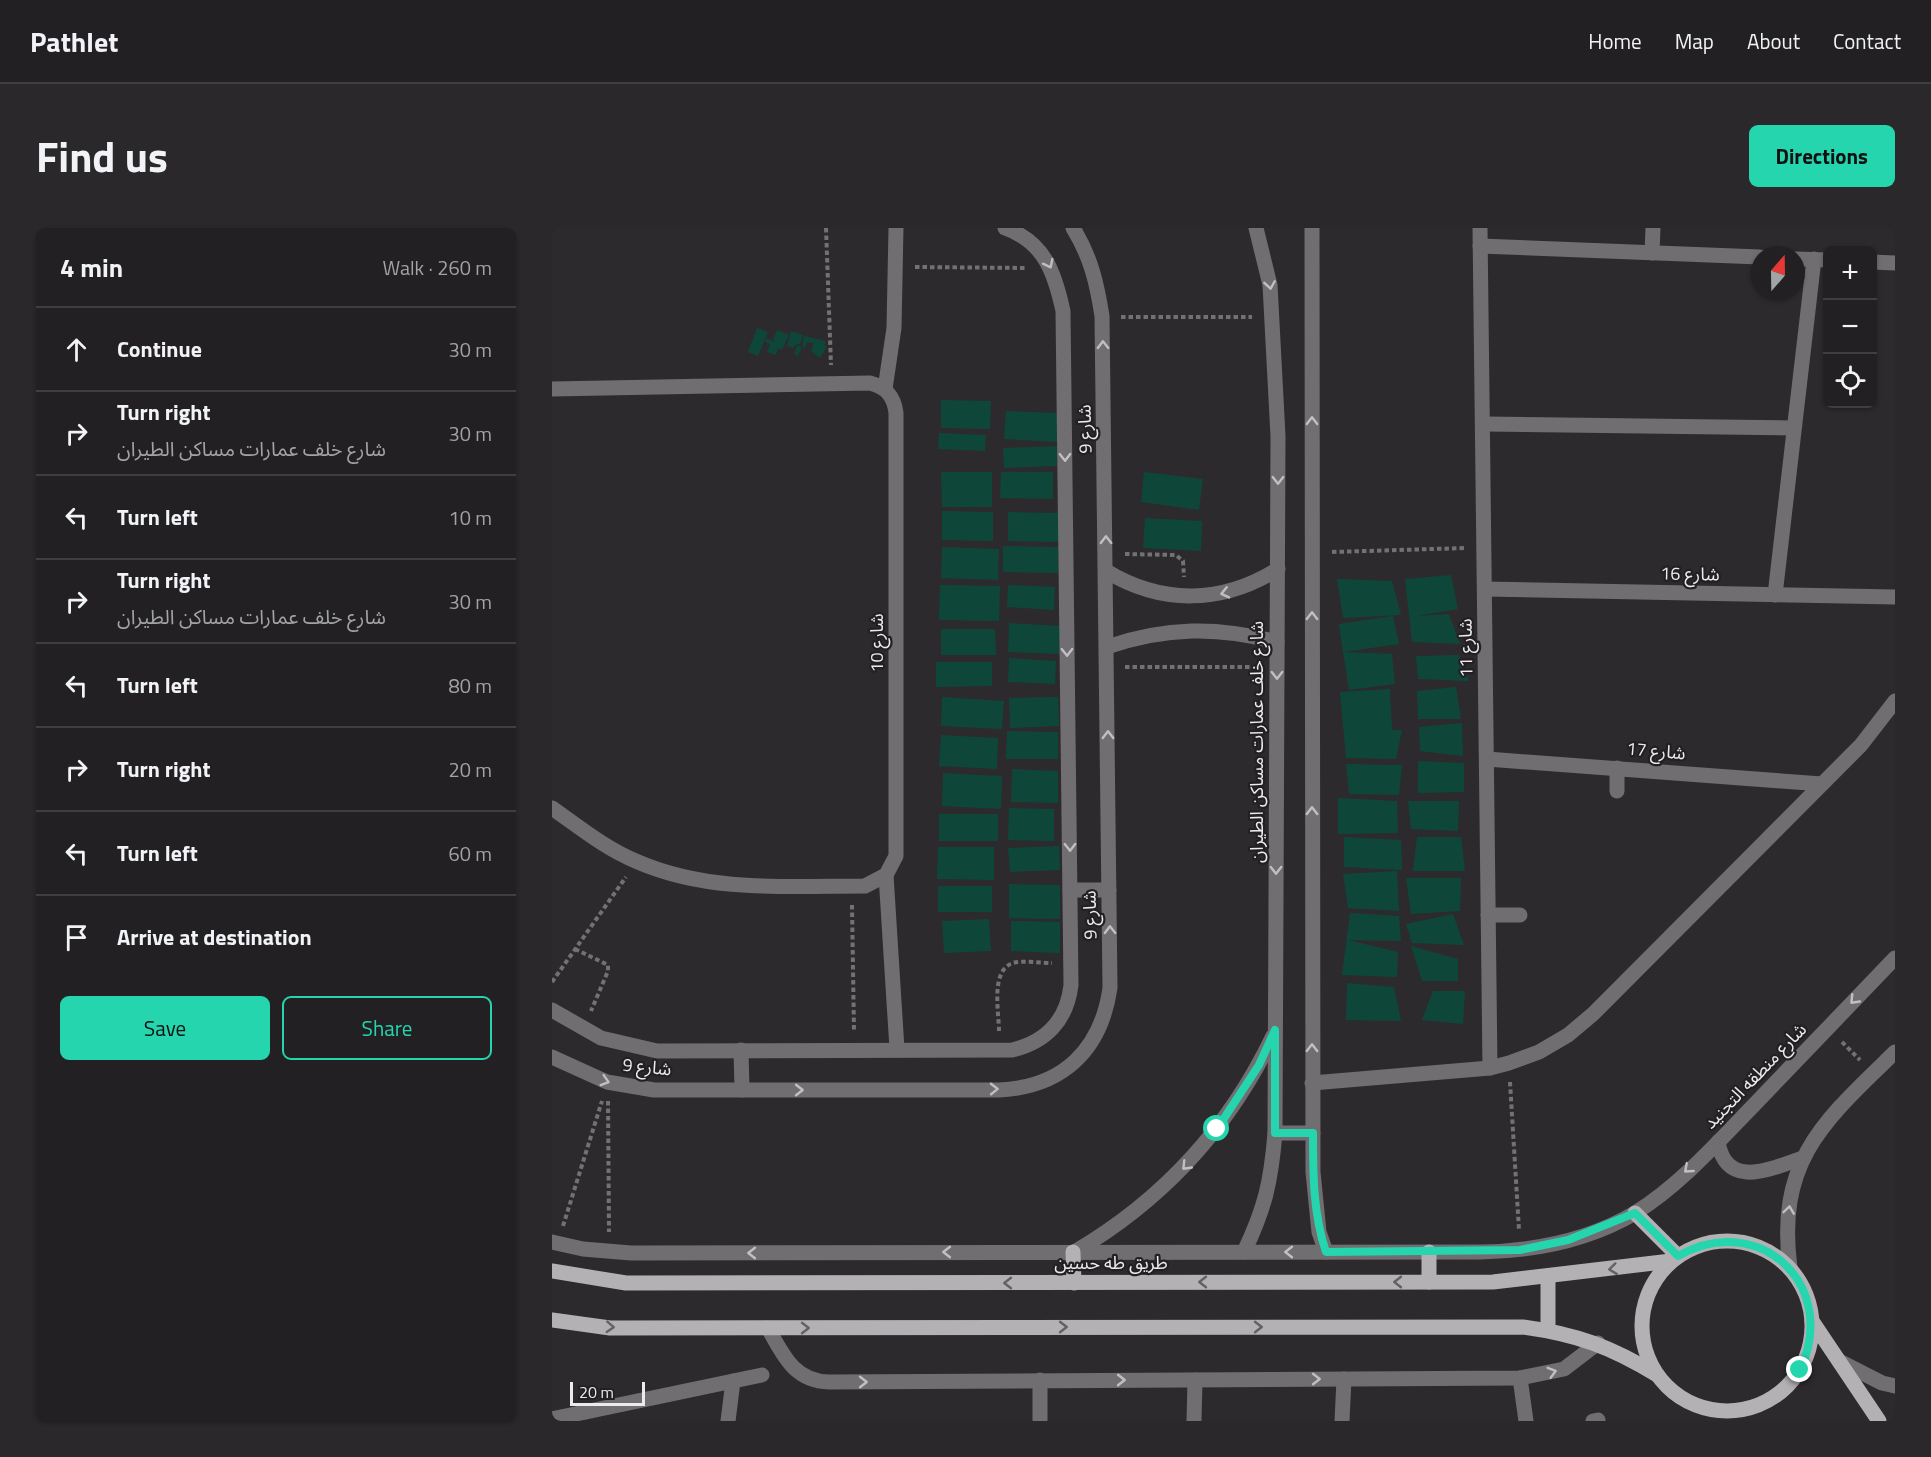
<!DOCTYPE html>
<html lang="en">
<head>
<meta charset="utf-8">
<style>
  :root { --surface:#222022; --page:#2a282a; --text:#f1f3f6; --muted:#a2a3a5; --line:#3f3e40; --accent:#25d5ae }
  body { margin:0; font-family:"Titillium Web","Noto Sans Arabic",sans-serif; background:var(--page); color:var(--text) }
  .controls { position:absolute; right:18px; top:18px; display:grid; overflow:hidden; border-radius:9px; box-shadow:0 2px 4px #0004 }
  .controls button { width:54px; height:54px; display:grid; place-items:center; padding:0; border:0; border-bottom:2px solid var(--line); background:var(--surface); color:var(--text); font:30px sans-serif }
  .compass { position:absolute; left:1199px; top:18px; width:54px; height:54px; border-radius:50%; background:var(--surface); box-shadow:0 2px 4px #0004; rotate:20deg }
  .scale { position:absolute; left:18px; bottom:15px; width:75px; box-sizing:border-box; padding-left:6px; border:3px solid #eceaec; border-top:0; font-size:16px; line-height:21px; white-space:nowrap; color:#eceaec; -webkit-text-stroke:4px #232023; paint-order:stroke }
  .stop { position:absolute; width:18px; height:18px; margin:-14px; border:4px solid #25d5ae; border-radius:50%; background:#fff }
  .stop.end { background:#25d5ae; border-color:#fff; box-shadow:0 2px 6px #0008 }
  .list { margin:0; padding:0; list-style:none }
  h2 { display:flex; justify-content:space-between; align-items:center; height:78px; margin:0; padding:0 24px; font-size:26px }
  h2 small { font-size:20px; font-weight:400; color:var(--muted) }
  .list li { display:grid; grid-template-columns:39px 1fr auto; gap:18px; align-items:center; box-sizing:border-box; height:84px; padding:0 24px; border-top:2px solid var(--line) }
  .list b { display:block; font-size:22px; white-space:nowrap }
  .list p { margin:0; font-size:20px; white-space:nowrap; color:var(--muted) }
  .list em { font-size:20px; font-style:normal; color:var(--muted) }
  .actions { display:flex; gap:12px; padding:18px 24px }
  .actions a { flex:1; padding:14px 0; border:2px solid var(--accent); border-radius:9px; text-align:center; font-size:21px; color:var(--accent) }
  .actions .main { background:var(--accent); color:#111 }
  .icon { flex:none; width:33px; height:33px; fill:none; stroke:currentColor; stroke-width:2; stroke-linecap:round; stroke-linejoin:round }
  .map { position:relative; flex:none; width:1343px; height:1193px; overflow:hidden; border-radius:9px }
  header { display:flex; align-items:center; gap:36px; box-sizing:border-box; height:84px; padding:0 30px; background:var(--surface); border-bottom:2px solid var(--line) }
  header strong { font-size:28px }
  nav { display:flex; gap:33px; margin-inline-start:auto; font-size:21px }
  .intro { display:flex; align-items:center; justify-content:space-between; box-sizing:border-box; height:144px; padding:0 36px }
  h1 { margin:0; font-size:42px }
  .button { padding:15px 27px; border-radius:9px; background:var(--accent); color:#111; font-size:21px; font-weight:700 }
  main { display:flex; gap:36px; padding:0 36px }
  aside { flex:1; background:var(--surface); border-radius:9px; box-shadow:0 2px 4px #0004 }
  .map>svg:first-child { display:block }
  .building { fill:#0e473a }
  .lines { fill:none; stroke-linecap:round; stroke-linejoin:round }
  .path { stroke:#737173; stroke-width:4; stroke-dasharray:4.5 3; stroke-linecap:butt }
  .minor { stroke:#706e70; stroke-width:15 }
  .major { stroke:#b4b1b4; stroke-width:15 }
  .oneway { stroke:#c1bfc1 }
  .oneway2 { stroke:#646164 }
  .route { stroke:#25d5ae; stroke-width:8 }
  .labels { text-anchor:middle; stroke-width:4.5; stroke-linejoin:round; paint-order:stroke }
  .street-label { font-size:18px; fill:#eceaec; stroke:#232023 }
</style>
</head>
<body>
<header>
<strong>Pathlet</strong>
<nav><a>Home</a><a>Map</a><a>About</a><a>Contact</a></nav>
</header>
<div class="intro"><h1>Find us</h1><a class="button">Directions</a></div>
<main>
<aside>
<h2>4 min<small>Walk · 260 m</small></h2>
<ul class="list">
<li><svg class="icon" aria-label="ahead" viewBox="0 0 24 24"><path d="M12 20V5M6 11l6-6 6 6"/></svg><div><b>Continue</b></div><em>30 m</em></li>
<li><svg class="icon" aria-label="right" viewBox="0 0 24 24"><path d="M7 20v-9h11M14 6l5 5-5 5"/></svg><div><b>Turn right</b><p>شارع خلف عمارات مساكن الطيران</p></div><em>30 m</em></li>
<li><svg class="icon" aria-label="left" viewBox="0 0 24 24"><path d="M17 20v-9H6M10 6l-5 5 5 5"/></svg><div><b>Turn left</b></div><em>10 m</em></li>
<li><svg class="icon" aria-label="right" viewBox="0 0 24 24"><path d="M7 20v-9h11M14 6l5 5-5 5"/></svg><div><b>Turn right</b><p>شارع خلف عمارات مساكن الطيران</p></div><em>30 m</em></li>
<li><svg class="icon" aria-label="left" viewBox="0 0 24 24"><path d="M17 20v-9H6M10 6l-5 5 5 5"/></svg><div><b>Turn left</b></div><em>80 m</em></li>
<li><svg class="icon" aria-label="right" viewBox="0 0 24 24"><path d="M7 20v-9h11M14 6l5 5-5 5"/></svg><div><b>Turn right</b></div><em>20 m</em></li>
<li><svg class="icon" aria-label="left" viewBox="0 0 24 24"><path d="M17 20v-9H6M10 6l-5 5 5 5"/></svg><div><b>Turn left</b></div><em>60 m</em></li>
<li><svg class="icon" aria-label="arrive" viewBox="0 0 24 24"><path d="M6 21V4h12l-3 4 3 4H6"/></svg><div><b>Arrive at destination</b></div></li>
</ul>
<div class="actions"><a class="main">Save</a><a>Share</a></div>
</aside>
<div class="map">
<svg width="1343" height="1193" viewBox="0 0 1343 1193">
  <rect width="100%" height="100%" fill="#2d2a2d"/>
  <g class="building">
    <path d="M205,100L216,104L206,128L196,124Z"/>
    <path d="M225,102L237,107L230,122L226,120L224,127L215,124L218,116L213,114L214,110L225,115L221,112Z"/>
    <path d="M239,103L251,107L248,116L243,117L241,120L235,118Z"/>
    <path d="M252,108L274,113L272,117L275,118L268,130L259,123L262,115L255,114L253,120L250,119Z"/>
    <path d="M245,118L250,119L246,128L242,126Z"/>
    <path d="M389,172L439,173L438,201L389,200Z"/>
    <path d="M454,183L506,185L505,214L452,211Z"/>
    <path d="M387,205L434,207L433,223L386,221Z"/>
    <path d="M505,218V238L452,240L451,220Z"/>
    <path d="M389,244H440V279H390Z"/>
    <path d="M449,244H501V271L448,270Z"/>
    <path d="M592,244L651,251L647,282L589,274Z"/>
    <path d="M390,283L441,284V313L390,312Z"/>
    <path d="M456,284L508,285V314L456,313Z"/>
    <path d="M593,290L650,293L649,323L591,320Z"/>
    <path d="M451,318L506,319V345L451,344Z"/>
    <path d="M390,319L447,321L446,352L389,350Z"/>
    <path d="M899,347L906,381L864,388L897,386L908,416L860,414L853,351Z"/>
    <path d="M785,351L840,353L849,387L791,390Z"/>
    <path d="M388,357L448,358L447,393L387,392Z"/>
    <path d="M456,357L503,359L502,382L455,379Z"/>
    <path d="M841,388L847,416L791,424L840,426L843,456L797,462L791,424L787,396Z"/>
    <path d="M457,395L508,398L507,426L456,424Z"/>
    <path d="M389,401H443L444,427H389Z"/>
    <path d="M907,427L917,453L866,451L864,428Z"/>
    <path d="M457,430L504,433L503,456L456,454Z"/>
    <path d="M384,434H440V458L384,459Z"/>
    <path d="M904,459L909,491H866L865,463Z"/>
    <path d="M838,461L840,502H850L844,531L794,530L788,464Z"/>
    <path d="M390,469L452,473L450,501L389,498Z"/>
    <path d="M506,469L507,498L458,500L457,470Z"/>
    <path d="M910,495L911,528L868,523L867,499Z"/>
    <path d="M455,503L506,504V531H454Z"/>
    <path d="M389,507L446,510L445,541L387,538Z"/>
    <path d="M866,533L912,535V564L866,565Z"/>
    <path d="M794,536L850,537L847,567L797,566Z"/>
    <path d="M460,541L506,543V575L459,574Z"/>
    <path d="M391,545L450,548L449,581L390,578Z"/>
    <path d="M786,570L845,573L846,605L786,606Z"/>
    <path d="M856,573H907L906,603L859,601Z"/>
    <path d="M457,580L502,581V613L456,612Z"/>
    <rect x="387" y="586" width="59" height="27"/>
    <path d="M792,609L849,612L850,642L792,639Z"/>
    <path d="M865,609H909L913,643H861Z"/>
    <path d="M507,618L508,642L458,644L456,620Z"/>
    <path d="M386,619H442V652L385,651Z"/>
    <path d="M845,643L847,683L796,680L791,646Z"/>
    <path d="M854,650H909L908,683L859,686Z"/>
    <path d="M457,656L508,657V691L457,690Z"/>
    <rect x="386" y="658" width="54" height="26"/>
    <path d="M798,685L847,688L849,713L796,712L846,724L845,749L790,747Z"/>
    <path d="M901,686L912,717L860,715L854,696Z"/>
    <path d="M437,691L439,723L392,725L390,693Z"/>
    <path d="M459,693L508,694V725L459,723Z"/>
    <path d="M859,718L906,731V753H870Z"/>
    <path d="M795,755L842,759L849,793L794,792Z"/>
    <path d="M881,763H913L911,796L870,792Z"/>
  </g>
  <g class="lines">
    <g class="path">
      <path d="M274,0L279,137"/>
      <path d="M363,39L475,40"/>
      <path d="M569,89H700"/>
      <path d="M780,324L914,320"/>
      <path d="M573,326L624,327L631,333L632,349"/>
      <path d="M573,439H706"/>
      <path d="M300,677L302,804"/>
      <path d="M23,721L56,737V743L39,783"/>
      <path d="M0,754L74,649"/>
      <path d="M447,803C447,785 438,742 461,735C472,732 488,735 500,735"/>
      <path d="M1290,814L1308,832"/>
      <path d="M958,854L967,1002"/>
      <path d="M56,873L57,1004"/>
      <path d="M11,998L50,873"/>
    </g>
    <g class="minor">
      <path d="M760,0L761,944L767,1004L774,1024"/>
      <path d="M928,0L938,840"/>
      <path d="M928,18L1208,29"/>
      <path d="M1100,25L1101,0"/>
      <path d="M1244,31L1276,32"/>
      <path d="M1320,34L1343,35"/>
      <path d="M0,161L318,155C334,159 342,168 344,185V628L334,647L313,658C236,658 158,665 86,634C54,621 27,599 0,580"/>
      <path d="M333,161L342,100L344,0"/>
      <path d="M932,196L1242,200"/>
      <path d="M554,343C610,377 670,376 726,341"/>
      <path d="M933,361L1343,369"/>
      <path d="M1223,367L1262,31"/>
      <path d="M555,419C613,399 666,398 725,414"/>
      <path d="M935,531L1270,556"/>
      <path d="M1065,563V540"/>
      <path d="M334,647L345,821"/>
      <path d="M518,662H557"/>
      <path d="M936,687H968"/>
      <path d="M0,782L49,810L105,823L460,822C494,814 515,792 519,757L511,83C503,46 493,14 453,0"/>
      <path d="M189,822L190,862"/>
      <path d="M0,829L55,854L102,862H447C511,859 549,822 558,760L550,88C545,56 539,29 521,0"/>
      <path d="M760,855L938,840L957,835L987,824L1016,807L1041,786L1309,517L1343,473"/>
      <path d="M723,905H761"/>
      <path d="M1166,914C1175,963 1220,940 1251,930"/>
      <path d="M0,1014L31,1021L79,1025L929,1024C981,1023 1037,1012 1083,985C1127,958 1165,915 1201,878C1248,829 1296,779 1343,730"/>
      <path d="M524,1023C612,971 677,900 721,808"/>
      <path d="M692,1024C713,980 719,954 723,905L726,208L718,57L704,0"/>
      <path d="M1238,1040C1224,932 1272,893 1343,824"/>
      <path d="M216,1100C231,1127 242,1153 277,1154L968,1150L1012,1141L1046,1115"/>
      <path d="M1287,1133L1330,1155L1343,1158"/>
      <path d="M968,1150L974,1193"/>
      <path d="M0,1191L210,1147"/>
      <path d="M176,1193L181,1153"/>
      <path d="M488,1193V1152"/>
      <path d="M642,1193L643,1152"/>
      <path d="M790,1193L792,1151"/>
      <path d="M1041,1193L1046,1192"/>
    </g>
    <g class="major">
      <path d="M1083,985L1126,1028"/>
      <circle cx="1175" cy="1098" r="85"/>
      <path d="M521,1024L522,1055"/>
      <path d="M877,1024V1054"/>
      <path d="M0,1043L74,1055L941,1054L1119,1033"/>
      <path d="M996,1050V1102"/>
      <path d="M0,1092L58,1100L971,1099C1024,1106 1060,1119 1105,1147"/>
      <path d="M1260,1093L1327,1193"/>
    </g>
  </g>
  <defs><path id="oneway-chevron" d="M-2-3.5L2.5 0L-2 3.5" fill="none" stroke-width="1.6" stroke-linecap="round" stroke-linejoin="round" transform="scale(1.5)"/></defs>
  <g class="oneway">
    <use href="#oneway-chevron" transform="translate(497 36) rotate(63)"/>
    <use href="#oneway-chevron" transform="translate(718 57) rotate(81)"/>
    <use href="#oneway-chevron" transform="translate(551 117) rotate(-91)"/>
    <use href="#oneway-chevron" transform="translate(760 193) rotate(-90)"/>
    <use href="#oneway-chevron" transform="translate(513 229) rotate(89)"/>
    <use href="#oneway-chevron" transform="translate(726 252) rotate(90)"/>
    <use href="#oneway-chevron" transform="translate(554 312) rotate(-91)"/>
    <use href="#oneway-chevron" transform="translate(673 365) rotate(167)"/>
    <use href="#oneway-chevron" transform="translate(760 388) rotate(-90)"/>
    <use href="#oneway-chevron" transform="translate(515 424) rotate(89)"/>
    <use href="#oneway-chevron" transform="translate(725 447) rotate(90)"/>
    <use href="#oneway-chevron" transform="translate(556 507) rotate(-90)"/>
    <use href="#oneway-chevron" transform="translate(760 583) rotate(-90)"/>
    <use href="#oneway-chevron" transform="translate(518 619) rotate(89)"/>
    <use href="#oneway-chevron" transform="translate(724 642) rotate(90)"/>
    <use href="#oneway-chevron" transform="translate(558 702) rotate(-91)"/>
    <use href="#oneway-chevron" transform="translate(1302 772) rotate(134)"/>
    <use href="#oneway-chevron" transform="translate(760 820) rotate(-90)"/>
    <use href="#oneway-chevron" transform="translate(53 853) rotate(17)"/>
    <use href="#oneway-chevron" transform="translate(442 861) rotate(-1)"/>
    <use href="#oneway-chevron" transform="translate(247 862)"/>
    <use href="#oneway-chevron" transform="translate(634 938) rotate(134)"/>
    <use href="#oneway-chevron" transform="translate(1136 941) rotate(139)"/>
    <use href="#oneway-chevron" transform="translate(1237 982) rotate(-82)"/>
    <use href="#oneway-chevron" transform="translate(395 1024) rotate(180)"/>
    <use href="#oneway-chevron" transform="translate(737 1024) rotate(180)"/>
    <use href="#oneway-chevron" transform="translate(200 1025) rotate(180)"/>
    <use href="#oneway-chevron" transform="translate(1000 1144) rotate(-16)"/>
    <use href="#oneway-chevron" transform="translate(764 1151)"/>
    <use href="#oneway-chevron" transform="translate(569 1152)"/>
    <use href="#oneway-chevron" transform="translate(311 1154)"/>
  </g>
  <g class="oneway2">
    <use href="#oneway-chevron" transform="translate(1061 1041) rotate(173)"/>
    <use href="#oneway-chevron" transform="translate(651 1054) rotate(180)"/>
    <use href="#oneway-chevron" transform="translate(846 1054) rotate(180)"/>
    <use href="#oneway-chevron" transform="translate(456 1055) rotate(180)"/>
    <use href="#oneway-chevron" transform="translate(58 1099) rotate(3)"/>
    <use href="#oneway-chevron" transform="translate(511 1099)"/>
    <use href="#oneway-chevron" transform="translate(706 1099)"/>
    <use href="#oneway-chevron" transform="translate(253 1100)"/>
  </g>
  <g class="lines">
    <path class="route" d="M665,901L707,837L723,802V905H761C761,945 761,986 774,1024L968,1022L1016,1012L1083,985L1126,1028C1207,982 1288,1057 1248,1142"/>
  </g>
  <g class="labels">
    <g class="street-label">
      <text transform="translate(533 201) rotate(-91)" y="6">شارع 9</text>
      <text transform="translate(1138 346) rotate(1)" y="6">شارع 16</text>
      <text transform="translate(325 415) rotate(-90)" y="6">شارع 10</text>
      <text transform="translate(914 420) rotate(-91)" y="6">شارع 11</text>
      <text transform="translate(705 514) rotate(-90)" y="6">شارع خلف عمارات مساكن الطيران</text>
      <text transform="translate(1104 523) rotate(5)" y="6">شارع 17</text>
      <text transform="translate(538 687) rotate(-91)" y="6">شارع 9</text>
      <text transform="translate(95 839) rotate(6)" y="6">شارع 9</text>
      <text transform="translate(1203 848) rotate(-46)" y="6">شارع منطقه التجنيد</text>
      <text x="559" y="1041">طريق طه حسين</text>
    </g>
  </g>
</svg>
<div class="controls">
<button>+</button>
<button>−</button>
<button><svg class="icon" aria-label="locate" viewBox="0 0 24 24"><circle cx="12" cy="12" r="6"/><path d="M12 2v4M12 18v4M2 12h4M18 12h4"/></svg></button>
</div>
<svg class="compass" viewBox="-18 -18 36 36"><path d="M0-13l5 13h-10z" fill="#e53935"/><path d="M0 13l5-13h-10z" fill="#a2a3a5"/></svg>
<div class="scale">20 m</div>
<div class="stop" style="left:665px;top:901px"></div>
<div class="stop end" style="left:1248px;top:1142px"></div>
</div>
</main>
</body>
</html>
